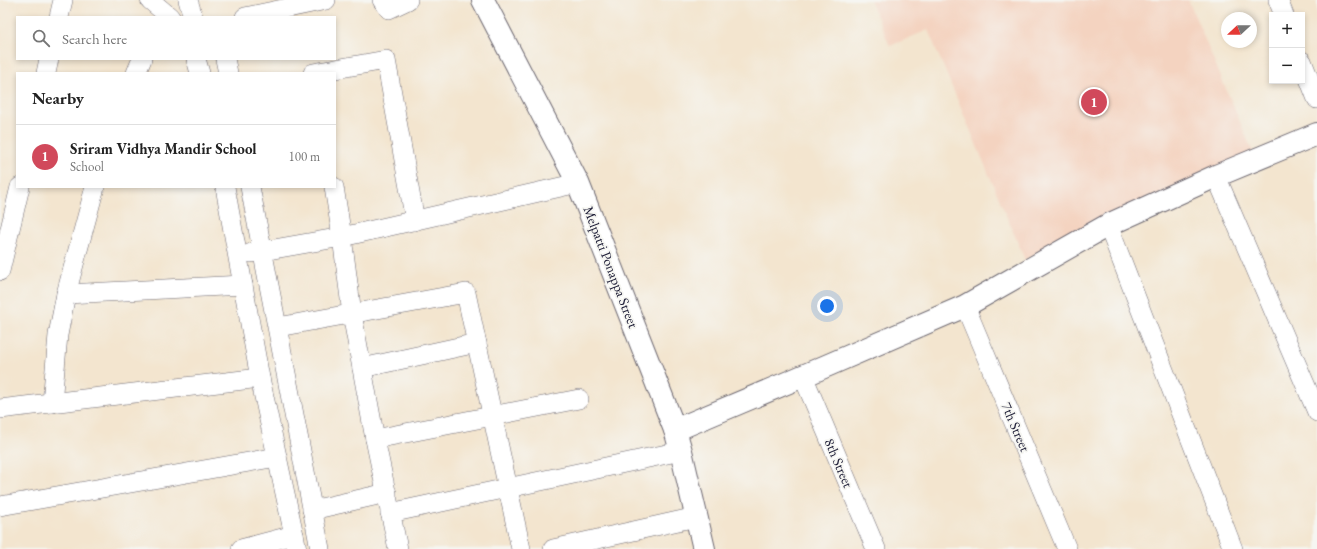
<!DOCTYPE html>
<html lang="en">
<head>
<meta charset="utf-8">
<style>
  :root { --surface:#fff; --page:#f6f6f6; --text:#222; --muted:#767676; --line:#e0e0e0; --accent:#d1495b }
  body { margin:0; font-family:"EB Garamond",serif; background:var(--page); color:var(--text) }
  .controls { position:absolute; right:12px; top:12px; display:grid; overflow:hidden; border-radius:0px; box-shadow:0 2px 6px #0003 }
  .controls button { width:36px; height:36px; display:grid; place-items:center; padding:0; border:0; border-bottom:1px solid var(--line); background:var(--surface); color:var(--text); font:20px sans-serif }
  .compass { position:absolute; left:1221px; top:12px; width:36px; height:36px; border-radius:50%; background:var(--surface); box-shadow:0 2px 6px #0003; rotate:248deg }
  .you { position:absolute; left:827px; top:306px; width:14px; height:14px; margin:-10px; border:3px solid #fff; border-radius:50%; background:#1a73e8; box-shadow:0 0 0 6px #1a73e833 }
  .badge { display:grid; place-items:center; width:26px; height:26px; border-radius:50%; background:var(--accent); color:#fff; font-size:13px; font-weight:700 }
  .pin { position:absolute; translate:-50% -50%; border:2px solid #fff; box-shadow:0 1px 4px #0006 }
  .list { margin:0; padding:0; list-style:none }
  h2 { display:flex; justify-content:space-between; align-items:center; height:52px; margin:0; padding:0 16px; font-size:17px }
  h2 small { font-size:13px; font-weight:400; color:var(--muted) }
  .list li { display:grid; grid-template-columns:26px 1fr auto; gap:12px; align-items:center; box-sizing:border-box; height:64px; padding:0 16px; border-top:1px solid var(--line) }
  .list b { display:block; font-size:15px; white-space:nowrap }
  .list p { margin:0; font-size:13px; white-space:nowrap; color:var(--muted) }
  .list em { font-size:13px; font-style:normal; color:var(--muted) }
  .icon { flex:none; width:22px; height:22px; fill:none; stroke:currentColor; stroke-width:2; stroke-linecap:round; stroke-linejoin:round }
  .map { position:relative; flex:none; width:1317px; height:549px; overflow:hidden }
  .search { position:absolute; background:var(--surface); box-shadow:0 2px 6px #0003; left:16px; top:16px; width:320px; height:44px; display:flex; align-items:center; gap:10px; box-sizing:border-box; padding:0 14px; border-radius:0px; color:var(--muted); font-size:15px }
  .panel { position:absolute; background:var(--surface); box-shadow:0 2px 6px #0003; left:16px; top:72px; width:320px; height:116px; border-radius:0px }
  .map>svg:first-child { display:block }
  .built { fill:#f4d3c0 }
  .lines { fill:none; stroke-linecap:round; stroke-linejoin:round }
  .minor-casing { stroke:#6b666f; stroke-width:20 }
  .tertiary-casing { stroke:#6b666f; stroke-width:24 }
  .secondary-casing { stroke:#6b666f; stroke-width:24 }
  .minor { stroke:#fff; stroke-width:19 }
  .tertiary { stroke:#fff; stroke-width:22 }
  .secondary { stroke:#fff; stroke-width:22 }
  .labels { text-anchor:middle; stroke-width:3.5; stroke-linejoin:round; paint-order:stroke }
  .street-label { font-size:14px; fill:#22223b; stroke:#f6f6f2 }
</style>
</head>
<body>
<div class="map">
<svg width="1317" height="549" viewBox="0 0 1317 549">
  <rect width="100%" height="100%" fill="#f6f6f2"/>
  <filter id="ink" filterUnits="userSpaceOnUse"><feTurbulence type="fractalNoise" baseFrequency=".025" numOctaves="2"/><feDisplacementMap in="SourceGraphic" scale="8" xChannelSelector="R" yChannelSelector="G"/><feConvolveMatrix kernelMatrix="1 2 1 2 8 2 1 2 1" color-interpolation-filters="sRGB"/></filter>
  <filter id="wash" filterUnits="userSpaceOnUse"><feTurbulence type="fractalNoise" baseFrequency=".012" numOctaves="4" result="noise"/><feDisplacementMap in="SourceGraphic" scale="16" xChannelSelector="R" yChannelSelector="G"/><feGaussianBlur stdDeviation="0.9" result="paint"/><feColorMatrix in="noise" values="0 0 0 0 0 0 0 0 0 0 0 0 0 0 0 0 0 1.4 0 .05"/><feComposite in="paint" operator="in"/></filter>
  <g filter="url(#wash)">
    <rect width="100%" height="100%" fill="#f3e5cf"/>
    <path class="built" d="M870,0H1188L1255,157L1025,260L928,30L890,46Z"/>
  </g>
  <g filter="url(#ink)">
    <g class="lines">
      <g class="minor-casing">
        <g id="minor">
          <path d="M150,0L170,17"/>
          <path d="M188,0L193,17"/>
          <path d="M382,0L389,9L408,0"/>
          <path d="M1278,0L1284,15"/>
          <path d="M59,17L63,0"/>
          <path d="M245,17L326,0"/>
          <path d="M196,59L200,73"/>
          <path d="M225,59L228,73"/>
          <path d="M1302,61L1317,99"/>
          <path d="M46,73L49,59"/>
          <path d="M136,73L142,59"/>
          <path d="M313,73L386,60L415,221"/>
          <path d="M1216,176L1317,412"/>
          <path d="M225,187L260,378L297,549"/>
          <path d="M250,187L320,549"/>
          <path d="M334,187L342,237L352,314L375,439L398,549"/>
          <path d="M1108,225L1233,549"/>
          <path d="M251,253L342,237L578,183"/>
          <path d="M0,271L20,187"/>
          <path d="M66,294L243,285"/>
          <path d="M965,306L1067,549"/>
          <path d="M278,327L466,293L521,549"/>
          <path d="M362,368L477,343"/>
          <path d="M803,376L876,549"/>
          <path d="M52,403L58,335L66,294L95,187"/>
          <path d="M0,409L260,378"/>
          <path d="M375,439L579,399"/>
          <path d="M0,506L277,457"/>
          <path d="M312,510L387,493"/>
          <path d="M390,513L681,451"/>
          <path d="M241,549L294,535"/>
          <path d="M553,549L696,517"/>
        </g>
      </g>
      <g class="tertiary-casing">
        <path id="tertiary" d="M675,430L803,376L965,306L1108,225L1216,176L1317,134"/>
      </g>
      <g class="secondary-casing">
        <path id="secondary" d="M483,0L578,183L675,430L681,451L704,549"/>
      </g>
      <use href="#minor" class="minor"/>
      <use href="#tertiary" class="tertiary"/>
      <use href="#secondary" class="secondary"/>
    </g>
  </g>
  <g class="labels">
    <g class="street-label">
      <text transform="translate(611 267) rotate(69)" y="5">Melpatti Ponappa Street</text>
      <text transform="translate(1016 427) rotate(67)" y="5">7th Street</text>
      <text transform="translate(839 463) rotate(67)" y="5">8th Street</text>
    </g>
  </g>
</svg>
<div class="controls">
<button>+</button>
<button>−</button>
</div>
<svg class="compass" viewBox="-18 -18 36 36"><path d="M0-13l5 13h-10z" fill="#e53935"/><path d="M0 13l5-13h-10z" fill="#767676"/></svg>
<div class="you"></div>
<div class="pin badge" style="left:1094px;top:102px">1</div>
<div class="search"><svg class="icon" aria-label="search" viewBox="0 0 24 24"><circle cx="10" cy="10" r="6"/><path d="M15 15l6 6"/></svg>Search here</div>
<section class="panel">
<h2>Nearby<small></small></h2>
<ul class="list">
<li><span class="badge">1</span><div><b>Sriram Vidhya Mandir School</b><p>School</p></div><em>100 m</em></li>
</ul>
</section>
</div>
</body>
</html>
